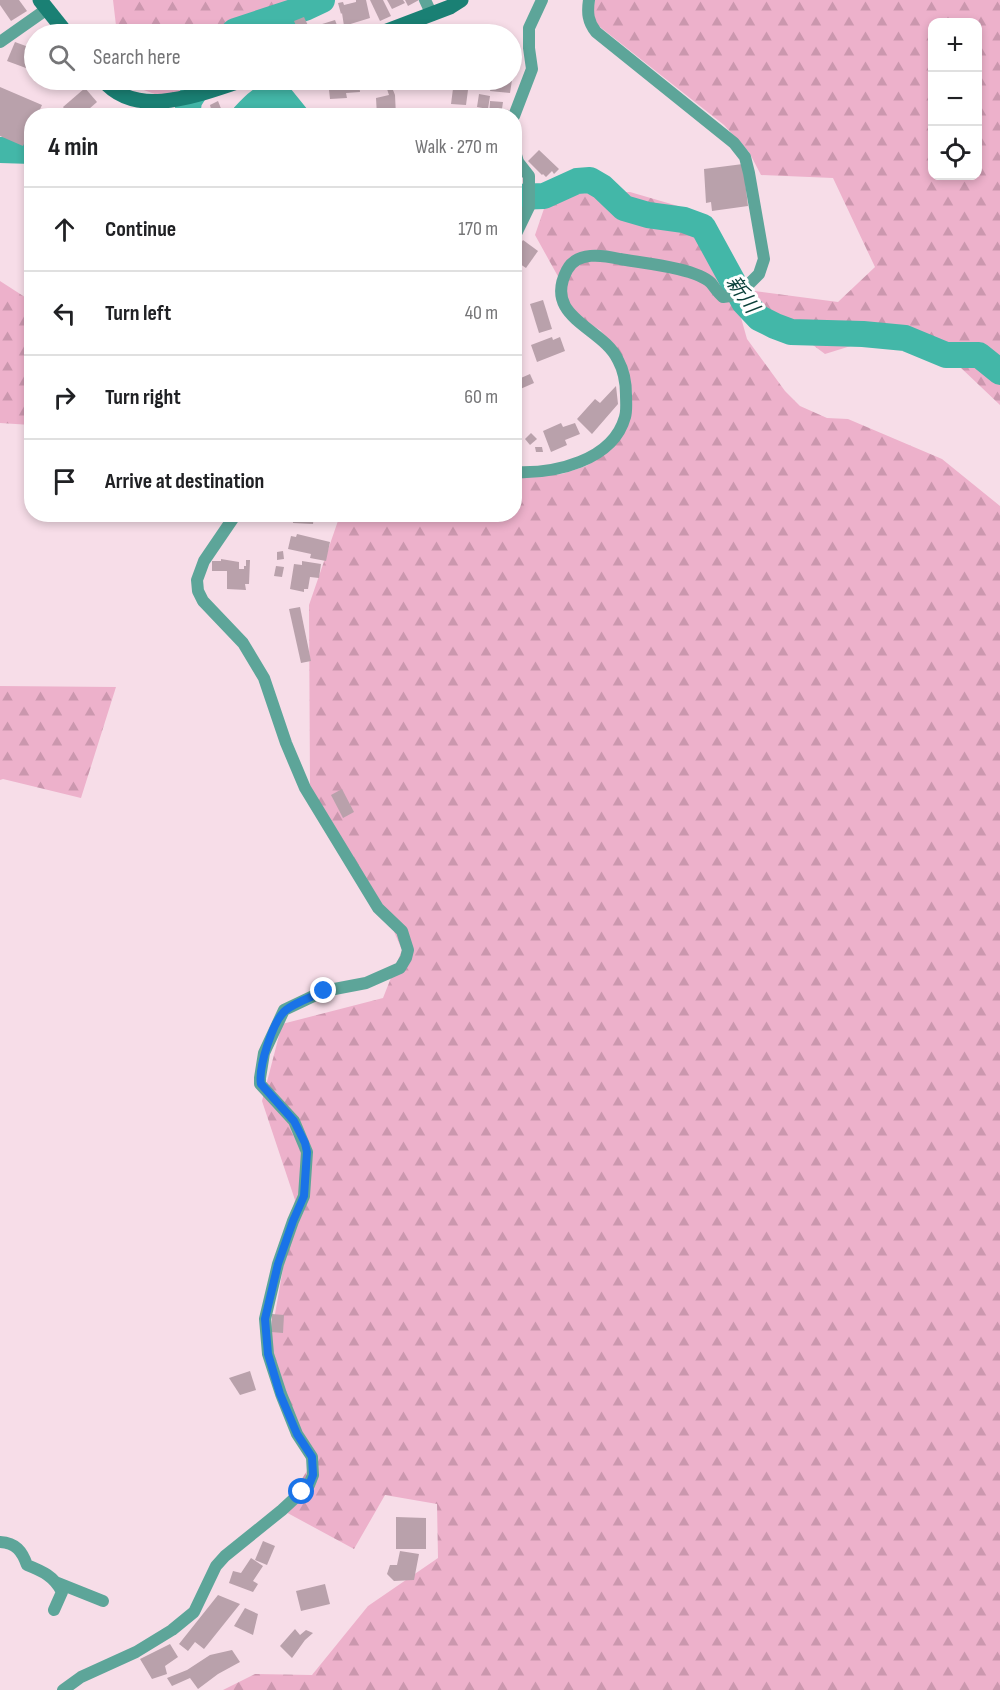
<!DOCTYPE html>
<html lang="en">
<head>
<meta charset="utf-8">
<style>
  :root { --surface:#fff; --page:#f6f6f6; --text:#202124; --muted:#757577; --line:#e0e0e0 }
  body { margin:0; font-family:"Sofia Sans Condensed","Noto Sans JP",sans-serif; background:var(--page); color:var(--text) }
  .controls { position:absolute; right:18px; top:18px; display:grid; overflow:hidden; border-radius:12px; box-shadow:0 3px 9px #0003 }
  .controls button { width:54px; height:54px; display:grid; place-items:center; padding:0; border:0; border-bottom:2px solid var(--line); background:var(--surface); color:var(--text); font:30px sans-serif }
  .stop { position:absolute; width:18px; height:18px; margin:-14px; border:4px solid #1a73e8; border-radius:50%; background:#fff }
  .stop.end { background:#1a73e8; border-color:#fff; box-shadow:0 2px 6px #0008 }
  .list { margin:0; padding:0; list-style:none }
  h2 { display:flex; justify-content:space-between; align-items:center; height:78px; margin:0; padding:0 24px; font-size:26px }
  h2 small { font-size:20px; font-weight:400; color:var(--muted) }
  .list li { display:grid; grid-template-columns:39px 1fr auto; gap:18px; align-items:center; box-sizing:border-box; height:84px; padding:0 24px; border-top:2px solid var(--line) }
  .list b { display:block; font-size:22px; white-space:nowrap }
  .list em { font-size:20px; font-style:normal; color:var(--muted) }
  .icon { flex:none; width:33px; height:33px; fill:none; stroke:currentColor; stroke-width:2; stroke-linecap:round; stroke-linejoin:round }
  .map { position:relative; flex:none; width:1000px; height:1690px; overflow:hidden }
  .search { position:absolute; background:var(--surface); box-shadow:0 3px 9px #0003; left:24px; top:24px; width:498px; height:66px; display:flex; align-items:center; gap:15px; box-sizing:border-box; padding:0 21px; border-radius:33px; color:var(--muted); font-size:22px }
  .panel { position:absolute; background:var(--surface); box-shadow:0 3px 9px #0003; left:24px; top:108px; width:498px; height:414px; border-radius:24px }
  .map>svg:first-child { display:block }
  .forest { fill:url(#forest-firs); fill-rule:evenodd }
  .lines { fill:none; stroke-linecap:round; stroke-linejoin:round }
  .river { stroke:#43b7a8; stroke-width:26 }
  .building { fill:#b9a1ab }
  .minor { stroke:#5da599; stroke-width:12 }
  .secondary { stroke:#1a8074; stroke-width:15 }
  .route { stroke:#1a73e8; stroke-width:8 }
  .labels { text-anchor:middle; stroke-width:6; stroke-linejoin:round; paint-order:stroke }
  .water-label { font-size:20px; font-style:italic; fill:#0b4039; stroke:#fff }
</style>
</head>
<body>
<div class="map">
<svg width="1000" height="1690" viewBox="0 0 1000 1690">
  <defs>
    <pattern id="forest-firs" width="22" height="20" patternUnits="userSpaceOnUse" patternTransform="scale(1.5)"><rect width="22" height="20" fill="#edb1cb"/><path d="M5 1l3.5 6h-7zM16 11l3.5 6h-7z" fill="#cb97ae"/></pattern>
  </defs>
  <rect width="100%" height="100%" fill="#f7dde8"/>
  <g class="forest">
    <path d="M113,0H301L242,27L238,34H117Z"/>
    <path d="M595,0H1000V405L960,367L886,335L825,354L774,316L757,305L747,290L838,302L875,267L833,178L761,175L749,152L724,125L595,23L593,13ZM932,22H978V176H932Z"/>
    <path d="M136,80H217L213,89L171,100L141,89Z"/>
    <path d="M630,192L678,206L717,268L738,307L747,339L785,391L800,406L827,418L848,419L942,459L1000,506V1690H223L255,1674L312,1675L368,1606L438,1558L437,1504L385,1495L354,1549L282,1510L312,1463L268,1354L295,1200L262,1101L282,1024L383,998L402,950L383,906L310,786L309,605L340,515L514,514L515,478L562,474L586,466L605,454L631,415L632,395L628,370L615,347L600,330L581,319L568,302L560,280L535,235L549,194Z"/>
    <path d="M0,281L31,301V425L0,423Z"/>
    <path d="M0,686L116,687L81,798L3,779L0,780Z"/>
  </g>
  <g class="lines">
    <g class="river">
      <path d="M232,34L235,31L305,8L322,0"/>
      <path d="M187,116L189,101L202,80"/>
      <path d="M244,116C253,106 265,93 279,95L296,116"/>
      <path d="M0,150L32,151"/>
      <path d="M514,197L544,196L577,181L590,180L602,187L624,208L648,215L684,220L703,227L744,302L759,318L775,326L791,332L863,334L905,338L946,355H979L1000,372"/>
    </g>
  </g>
  <g class="building">
    <path d="M0,0H19L27,11L11,21L0,5Z"/>
    <path d="M356,0H366L370,18L344,26L342,13L341,14L338,3L343,2L344,5L356,2Z"/>
    <path d="M370,0H383L391,16L380,21Z"/>
    <path d="M387,0H403L405,3L392,9Z"/>
    <path d="M405,0H419L408,6Z"/>
    <path d="M304,17L312,34H301V32L303,31L301,26L297,28L294,21Z"/>
    <path d="M335,20L340,33L322,34L319,25Z"/>
    <path d="M15,42L34,49V71L7,61Z"/>
    <path d="M512,57H515L513,72H512Z"/>
    <path d="M328,80H359L360,92L346,93L347,98L330,99Z"/>
    <path d="M366,80H389L395,95L396,116H377L376,98L389,95L386,86H381L380,82L366,83Z"/>
    <path d="M422,80H438L437,87L421,84Z"/>
    <path d="M469,80L491,82V80H512L510,93L490,91L491,87L472,85V90H468L466,105L451,104L454,81L468,82Z"/>
    <path d="M0,87L42,105L37,116H32V128L23,146L0,136Z"/>
    <path d="M85,88L97,102L81,116H70L63,107Z"/>
    <path d="M479,94L490,96L488,109L477,107Z"/>
    <path d="M218,101L224,116H195L211,109L210,105Z"/>
    <path d="M490,101L503,102L502,109L509,110L508,116H489Z"/>
    <path d="M102,110L118,115V116H100Z"/>
    <path d="M539,150L559,169L554,174L552,171L546,177L543,174L542,175L528,161Z"/>
    <path d="M743,164L748,206L712,211L711,202L706,203L704,169Z"/>
    <path d="M523,240L538,251L526,268L514,260V253Z"/>
    <path d="M543,300L552,329L539,333L530,304Z"/>
    <path d="M552,337L553,340L560,337L565,351L537,362L531,345Z"/>
    <path d="M530,374L534,383L518,390L514,381Z"/>
    <path d="M616,386L618,404L592,434L577,419L595,399L600,403Z"/>
    <path d="M561,423L563,427L575,423L580,434L565,440L567,445L551,452L543,431Z"/>
    <path d="M531,433L537,439L530,445L525,439Z"/>
    <path d="M535,447H542L543,452H536Z"/>
    <path d="M293,514H314L313,524L293,523Z"/>
    <path d="M297,534L330,542L326,561L310,558L311,554L288,549L291,536L296,537Z"/>
    <path d="M283,551L284,559L277,560V552Z"/>
    <path d="M221,559L239,562V569H244V566H246V560H250L249,584H245L246,590L227,589V571H212V561H221Z"/>
    <path d="M302,561L321,564L319,578L310,577L308,589H304V592L290,589L294,564L302,565Z"/>
    <path d="M276,566L284,567L282,577L274,576Z"/>
    <path d="M300,607L311,661L301,663L289,609Z"/>
    <path d="M342,789L354,812L343,818L331,795Z"/>
    <path d="M272,1314L284,1315L283,1333L271,1332Z"/>
    <path d="M250,1371L256,1390L240,1395L229,1378Z"/>
    <path d="M396,1517L426,1518V1549H396Z"/>
    <path d="M263,1541L275,1546L267,1565L255,1560Z"/>
    <path d="M400,1551L419,1554L414,1580L394,1581L387,1574L390,1565H397Z"/>
    <path d="M251,1558L263,1566L253,1581L258,1584L253,1592L229,1583L233,1571L241,1573Z"/>
    <path d="M325,1584L330,1604L301,1611L296,1591Z"/>
    <path d="M218,1595L240,1604L204,1649L195,1642L188,1651L179,1644Z"/>
    <path d="M245,1608L258,1614L253,1635L234,1626Z"/>
    <path d="M295,1629L300,1635L306,1630L313,1633L305,1640L292,1658L280,1646Z"/>
    <path d="M170,1644L178,1657L165,1666L167,1674L152,1679L140,1659Z"/>
    <path d="M232,1650L240,1662L218,1674L198,1689L190,1678L172,1686L167,1678L187,1670L210,1655Z"/>
  </g>
  <g class="lines">
    <g class="minor">
      <path d="M425,0L432,15"/>
      <path d="M0,42L47,9"/>
      <path d="M514,116L532,69L529,48V28L542,0"/>
      <path d="M514,148L518,162L529,176V207L514,238"/>
      <path d="M514,472C554,474 613,461 625,417C627,411 626,402 626,395C626,382 624,371 618,360C603,327 542,318 567,270C577,251 602,255 620,259C642,263 696,268 711,283C715,288 718,293 723,297L730,296L749,284L759,274L764,259L749,173L745,157L734,143L596,32C588,22 587,13 589,0"/>
      <path d="M0,1542C16,1543 22,1551 27,1565C42,1571 54,1576 62,1592L54,1610"/>
      <path d="M58,1583L103,1601"/>
      <path d="M63,1690L81,1677L136,1652L172,1630L194,1612L216,1566L225,1556L282,1510L309,1485L313,1475L312,1457L297,1434L281,1394L268,1354L265,1319L278,1264L293,1221L304,1196L307,1152L294,1121L260,1084V1078L264,1053L284,1010L324,991L366,983L400,968L406,958L408,950L402,931L378,908L305,788L286,743L264,678L243,643L203,601L198,591L197,580L204,561L236,514"/>
    </g>
    <g class="secondary">
      <path d="M40,0L67,34"/>
      <path d="M379,34L450,7L461,0"/>
      <path d="M103,80C137,121 202,93 243,80"/>
    </g>
  </g>
  <g class="lines">
    <path class="route" d="M302,1492L309,1485L313,1475L312,1457L297,1434L280,1394L268,1354L265,1319L278,1264L293,1221L304,1196L307,1152L305,1143L294,1121L261,1084C258,1068 273,1020 286,1010C296,1002 312,997 324,991"/>
  </g>
  <g class="labels">
    <g class="water-label">
      <text transform="translate(743 294) rotate(55)" y="7">新川</text>
    </g>
  </g>
</svg>
<div class="controls">
<button>+</button>
<button>−</button>
<button><svg class="icon" aria-label="locate" viewBox="0 0 24 24"><circle cx="12" cy="12" r="6"/><path d="M12 2v4M12 18v4M2 12h4M18 12h4"/></svg></button>
</div>
<div class="stop" style="left:302px;top:1492px"></div>
<div class="stop end" style="left:324px;top:991px"></div>
<div class="search"><svg class="icon" aria-label="search" viewBox="0 0 24 24"><circle cx="10" cy="10" r="6"/><path d="M15 15l6 6"/></svg>Search here</div>
<section class="panel">
<h2>4 min<small>Walk · 270 m</small></h2>
<ul class="list">
<li><svg class="icon" aria-label="ahead" viewBox="0 0 24 24"><path d="M12 20V5M6 11l6-6 6 6"/></svg><div><b>Continue</b></div><em>170 m</em></li>
<li><svg class="icon" aria-label="left" viewBox="0 0 24 24"><path d="M17 20v-9H6M10 6l-5 5 5 5"/></svg><div><b>Turn left</b></div><em>40 m</em></li>
<li><svg class="icon" aria-label="right" viewBox="0 0 24 24"><path d="M7 20v-9h11M14 6l5 5-5 5"/></svg><div><b>Turn right</b></div><em>60 m</em></li>
<li><svg class="icon" aria-label="arrive" viewBox="0 0 24 24"><path d="M6 21V4h12l-3 4 3 4H6"/></svg><div><b>Arrive at destination</b></div></li>
</ul>
</section>
</div>
</body>
</html>
